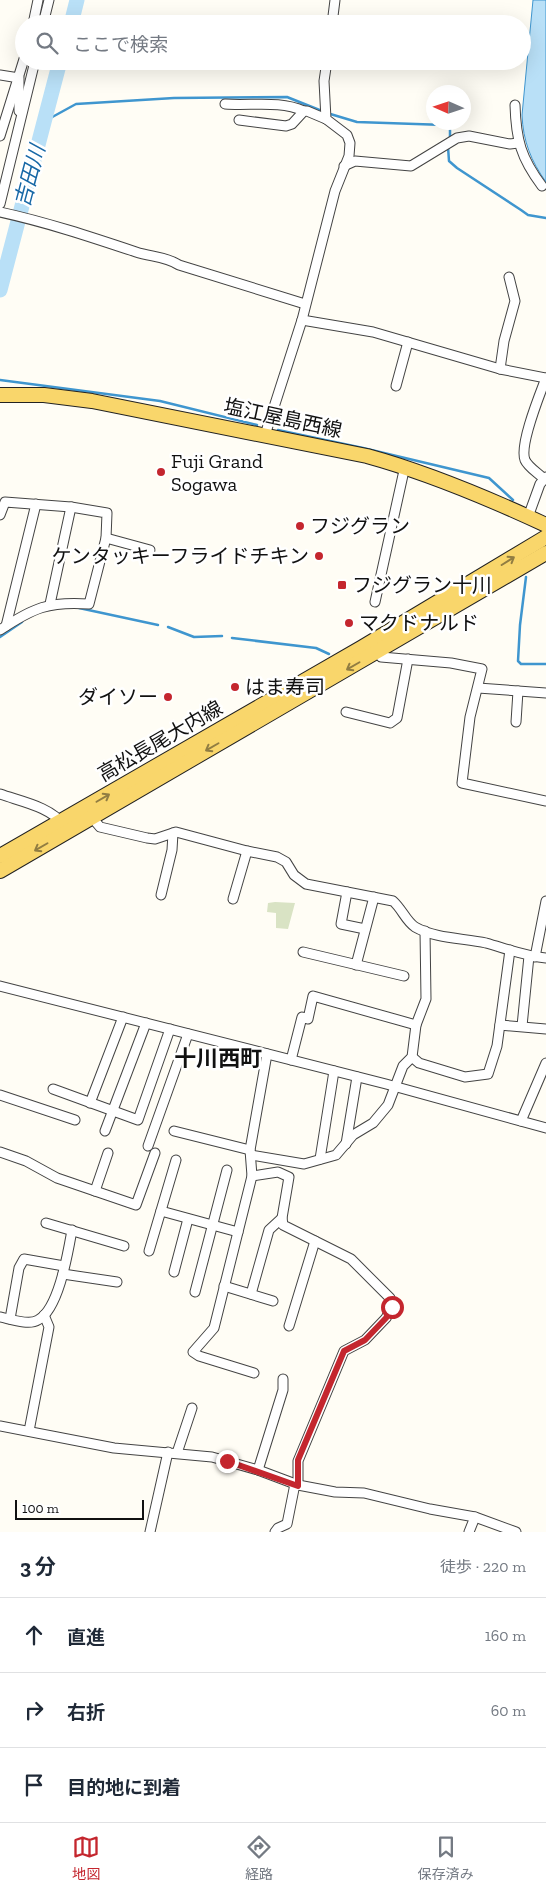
<!DOCTYPE html>
<html lang="ja">
<head>
<meta charset="utf-8">
<style>
  :root { --surface:#fff; --page:#f2f2f3; --text:#1f2937; --muted:#747a83; --line:#e0e1e3; --accent:#c4262e }
  body { margin:0; font-family:"Zilla Slab","Noto Sans JP",serif; background:var(--page); color:var(--text) }
  .compass { position:absolute; left:426px; top:85px; width:45px; height:45px; border-radius:50%; background:var(--surface); box-shadow:0 5px 20px #0002; rotate:273deg }
  .scale { position:absolute; left:15px; bottom:12px; width:129px; box-sizing:border-box; padding-left:5px; border:2px solid #111; border-top:0; font-size:14px; line-height:18px; white-space:nowrap; color:#111; -webkit-text-stroke:4px #fff; paint-order:stroke }
  .stop { position:absolute; width:15px; height:15px; margin:-11px; border:4px solid #c4262e; border-radius:50%; background:#fff }
  .stop.end { background:#c4262e; border-color:#fff; box-shadow:0 1px 5px #0008 }
  .list { margin:0; padding:0; list-style:none }
  h2 { display:flex; justify-content:space-between; align-items:center; height:65px; margin:0; padding:0 20px; font-size:21px }
  h2 small { font-size:16px; font-weight:400; color:var(--muted) }
  .list li { display:grid; grid-template-columns:32px 1fr auto; gap:15px; align-items:center; box-sizing:border-box; height:75px; padding:0 20px; border-top:1px solid var(--line) }
  .list b { display:block; font-size:19px; white-space:nowrap }
  .list em { font-size:16px; font-style:normal; color:var(--muted) }
  .icon { flex:none; width:28px; height:28px; fill:none; stroke:currentColor; stroke-width:2; stroke-linecap:round; stroke-linejoin:round }
  .map { position:relative; flex:none; width:546px; height:1532px; overflow:hidden }
  .search { position:absolute; background:var(--surface); box-shadow:0 5px 20px #0002; left:15px; right:15px; top:15px; height:55px; display:flex; align-items:center; gap:12px; box-sizing:border-box; padding:0 18px; border-radius:28px; color:var(--muted); font-size:19px }
  .sheet { height:290px; background:var(--surface) }
  nav { display:flex; justify-content:space-around; align-items:center; box-sizing:border-box; height:70px; border-top:1px solid var(--line); background:var(--surface); font-size:14px; color:var(--muted) }
  nav a { display:grid; justify-items:center; gap:2px }
  nav .on { color:var(--accent) }
  .map>svg:first-child { display:block }
  .cemetery { fill:#d9e3c4 }
  .water { fill:#b9e0f7; stroke:#3f96cf }
  .lines { fill:none; stroke-linecap:round; stroke-linejoin:round }
  .stream { stroke:#3f96cf; stroke-width:2.5 }
  .river { stroke:#b9e0f7; stroke-width:15 }
  .minor-casing { stroke:#444; stroke-width:11 }
  .primary-casing { stroke:#222; stroke-width:16 }
  .minor { stroke:#fff; stroke-width:9 }
  .primary { stroke:#f9d66b; stroke-width:14 }
  .oneway { stroke:#917d42 }
  .route { stroke:#c4262e; stroke-width:6 }
  .poi-dot { fill:#c4262e; stroke:#fff; stroke-width:2 }
  .labels { text-anchor:middle; stroke-width:5; stroke-linejoin:round; paint-order:stroke }
  .street-label { font-size:20px; fill:#111; stroke:#fff }
  .poi-label { font-size:20px; fill:#111; stroke:#fff; text-anchor:start }
  .water-label { font-size:21px; font-style:italic; fill:#1768a6; stroke:#fff }
  .quarter-label { font-size:22px; font-weight:bold; fill:#111; stroke:#fff }
</style>
</head>
<body>
<div class="map">
<svg width="546" height="1532" viewBox="0 0 546 1532">
  <rect width="100%" height="100%" fill="#fffdf5"/>
  <path class="cemetery" d="M275,902L295,903L288,929L276,928V913L267,912L268,903Z"/>
  <path class="water" d="M533,0H546V182C531,161 523,141 522,115Z"/>
  <g class="lines">
    <g class="stream">
      <path d="M327,113L357,122L445,125L450,127V139"/>
      <path d="M45,121L76,104L174,98L287,97L322,111"/>
      <path d="M448,147L449,161L457,168L521,210L528,215L546,218"/>
      <path d="M0,380L160,401L257,425"/>
      <path d="M278,430L363,448L489,478L513,500"/>
      <path d="M526,577L520,625L518,661L521,664H546"/>
      <path d="M79,608L158,625"/>
      <path d="M168,627L194,637L222,636"/>
      <path d="M0,637L22,622"/>
      <path d="M232,638L316,648L329,654"/>
    </g>
    <g class="river">
      <path d="M71,24L77,0"/>
      <path d="M0,290L60,61"/>
    </g>
    <g class="minor-casing">
      <g id="minor">
        <path d="M33,24L38,0"/>
        <path d="M43,24L49,0"/>
        <path d="M332,24L335,0"/>
        <path d="M0,75L19,78V111"/>
        <path d="M225,104C252,106 279,100 304,111"/>
        <path d="M515,105C516,140 521,158 542,186"/>
        <path d="M239,120L286,126L292,124L304,111H307L326,119"/>
        <path d="M0,136L24,59"/>
        <path d="M344,166L355,161L411,166L457,138L469,136L510,144L518,143"/>
        <path d="M0,204L35,61"/>
        <path d="M0,212C46,222 91,237 136,252C151,257 165,256 179,265L305,304"/>
        <path d="M302,320L373,332L500,369L546,378"/>
        <path d="M500,369L504,341L515,301L509,277"/>
        <path d="M396,386L408,342"/>
        <path d="M265,435L302,320L335,191L349,156L350,143L347,135L326,119L324,81L327,61"/>
        <path d="M544,479C538,473 528,467 525,460C519,445 540,394 546,378"/>
        <path d="M0,515L5,502L71,507L107,513L106,538L89,604C49,601 33,608 0,630"/>
        <path d="M528,517L540,484L546,477"/>
        <path d="M106,538L150,550"/>
        <path d="M375,602L405,466"/>
        <path d="M50,604L71,507"/>
        <path d="M6,626L36,504"/>
        <path d="M378,651L381,657L451,663L482,669L470,717L462,783L546,801"/>
        <path d="M478,688L546,693"/>
        <path d="M346,712L390,723L397,718L408,659"/>
        <path d="M516,722L518,691"/>
        <path d="M0,794C19,801 52,807 63,825"/>
        <path d="M89,814L100,827L147,838L155,839L176,832L247,851L277,857L286,862L294,875L306,884L393,901C402,909 406,921 415,927C436,939 464,938 486,943C507,949 525,956 546,958"/>
        <path d="M347,892L341,924L365,929"/>
        <path d="M161,895L172,850L173,833"/>
        <path d="M233,899L247,851"/>
        <path d="M303,952L404,976"/>
        <path d="M535,957L546,901"/>
        <path d="M356,965L374,897"/>
        <path d="M0,986L386,1084L546,1128"/>
        <path d="M500,1025L546,1029"/>
        <path d="M522,1026L529,956"/>
        <path d="M412,1057L419,1063L465,1077L488,1074L497,1046L510,950"/>
        <path d="M291,1060L302,1017L308,1019L313,996L416,1025"/>
        <path d="M53,1089L138,1120L170,1029"/>
        <path d="M0,1095L75,1120"/>
        <path d="M90,1103L123,1017"/>
        <path d="M521,1121L546,1063"/>
        <path d="M105,1131L146,1023"/>
        <path d="M174,1131L250,1150"/>
        <path d="M346,1144L357,1077"/>
        <path d="M148,1146L188,1034"/>
        <path d="M0,1152L26,1161L57,1178L136,1205L155,1153"/>
        <path d="M251,1155L304,1164L336,1155L353,1135L373,1123L388,1105L403,1066L412,1057L416,1025L426,999L425,931"/>
        <path d="M320,1159L334,1071"/>
        <path d="M252,1176L278,1172L289,1177L282,1218L283,1225L351,1259L390,1298L392,1307L386,1318L365,1340L344,1351L298,1461V1485"/>
        <path d="M95,1191L108,1153"/>
        <path d="M161,1211L238,1232"/>
        <path d="M46,1223L124,1246"/>
        <path d="M149,1251L176,1160"/>
        <path d="M174,1272L188,1219"/>
        <path d="M63,1274L117,1282"/>
        <path d="M224,1286L273,1301"/>
        <path d="M195,1292L227,1170"/>
        <path d="M251,1294L269,1230L282,1218"/>
        <path d="M0,1317C10,1319 29,1326 38,1320C59,1309 68,1252 72,1230"/>
        <path d="M10,1319L19,1268L24,1259L64,1266"/>
        <path d="M289,1326L315,1241"/>
        <path d="M254,1373L199,1356L193,1352L214,1328L252,1176L250,1150L267,1054"/>
        <path d="M0,1426L114,1448L212,1457L258,1470L298,1485L335,1492L364,1493L430,1509L475,1517L516,1532"/>
        <path d="M29,1431L49,1327L44,1315"/>
        <path d="M177,1453L192,1408"/>
        <path d="M258,1470L283,1390V1379"/>
        <path d="M150,1532L168,1452"/>
        <path d="M275,1532L278,1528L287,1524L295,1484"/>
        <path d="M469,1532L475,1517"/>
      </g>
    </g>
    <g class="primary-casing">
      <g id="primary">
        <path d="M0,395H44L92,401L367,456C429,473 488,498 546,525"/>
        <path d="M0,856L361,648L546,537"/>
        <path d="M0,871L546,553"/>
      </g>
    </g>
    <use href="#minor" class="minor"/>
    <use href="#primary" class="primary"/>
  </g>
  <defs><path id="oneway-shaft" d="M-6 0H5M1.5-3L5.5 0L1.5 3" fill="none" stroke-width="1.6" stroke-linecap="round" stroke-linejoin="round" transform="scale(1.25)"/></defs>
  <g class="oneway">
    <use href="#oneway-shaft" transform="translate(508 561) rotate(-32)"/>
    <use href="#oneway-shaft" transform="translate(353 666) rotate(150)"/>
    <use href="#oneway-shaft" transform="translate(212 747) rotate(150)"/>
    <use href="#oneway-shaft" transform="translate(103 798) rotate(-30)"/>
    <use href="#oneway-shaft" transform="translate(41 847) rotate(150)"/>
  </g>
  <g class="lines">
    <path class="route" d="M227,1461L298,1486V1460L344,1351L365,1340L386,1318L392,1307"/>
  </g>
  <g class="poi-dot">
    <circle cx="161" cy="472" r="5"/>
    <circle cx="300" cy="526" r="5"/>
    <circle cx="319" cy="556" r="5"/>
    <rect x="337" y="580" width="10" height="10" rx="2.5"/>
    <circle cx="349" cy="623" r="5"/>
    <circle cx="235" cy="687" r="5"/>
    <circle cx="168" cy="697" r="5"/>
  </g>
  <g class="labels">
    <g class="street-label">
      <text transform="translate(283 418) rotate(12)" y="7">塩江屋島西線</text>
      <text transform="translate(160 741) rotate(-30)" y="7">高松長尾大内線</text>
    </g>
    <g class="poi-label">
      <text x="171" y="468">Fuji Grand<tspan x="171" dy="23">Sogawa</tspan></text>
      <text x="310" y="533">フジグラン</text>
      <text x="309" y="563" text-anchor="end">ケンタッキーフライドチキン</text>
      <text x="352" y="592">フジグラン十川</text>
      <text x="359" y="630">マクドナルド</text>
      <text x="245" y="694">はま寿司</text>
      <text x="158" y="704" text-anchor="end">ダイソー</text>
    </g>
    <g class="water-label">
      <text transform="translate(30 176) rotate(-75)" y="7">吉田川</text>
    </g>
    <g class="quarter-label">
      <text x="218" y="1066">十川西町</text>
    </g>
  </g>
</svg>
<svg class="compass" viewBox="-18 -18 36 36"><path d="M0-13l5 13h-10z" fill="#e53935"/><path d="M0 13l5-13h-10z" fill="#747a83"/></svg>
<div class="scale">100 m</div>
<div class="stop" style="left:392px;top:1307px"></div>
<div class="stop end" style="left:227px;top:1461px"></div>
<div class="search"><svg class="icon" aria-label="search" viewBox="0 0 24 24"><circle cx="10" cy="10" r="6"/><path d="M15 15l6 6"/></svg>ここで検索</div>
</div>
<section class="sheet">
<h2>3 分<small>徒歩 · 220 m</small></h2>
<ul class="list">
<li><svg class="icon" aria-label="ahead" viewBox="0 0 24 24"><path d="M12 20V5M6 11l6-6 6 6"/></svg><div><b>直進</b></div><em>160 m</em></li>
<li><svg class="icon" aria-label="right" viewBox="0 0 24 24"><path d="M7 20v-9h11M14 6l5 5-5 5"/></svg><div><b>右折</b></div><em>60 m</em></li>
<li><svg class="icon" aria-label="arrive" viewBox="0 0 24 24"><path d="M6 21V4h12l-3 4 3 4H6"/></svg><div><b>目的地に到着</b></div></li>
</ul>
</section>
<nav>
<a class="on"><svg class="icon" aria-label="map" viewBox="0 0 24 24"><path d="M3 6l6-2 6 2 6-2v14l-6 2-6-2-6 2zM9 4v14M15 6v14"/></svg>地図</a>
<a><svg class="icon" aria-label="directions" viewBox="0 0 24 24"><path d="M12 3l9 9-9 9-9-9zM9 14v-3h6M13 9l2 2-2 2"/></svg>経路</a>
<a><svg class="icon" aria-label="saved" viewBox="0 0 24 24"><path d="M7 4h10v16l-5-4-5 4z"/></svg>保存済み</a>
</nav>
</body>
</html>
